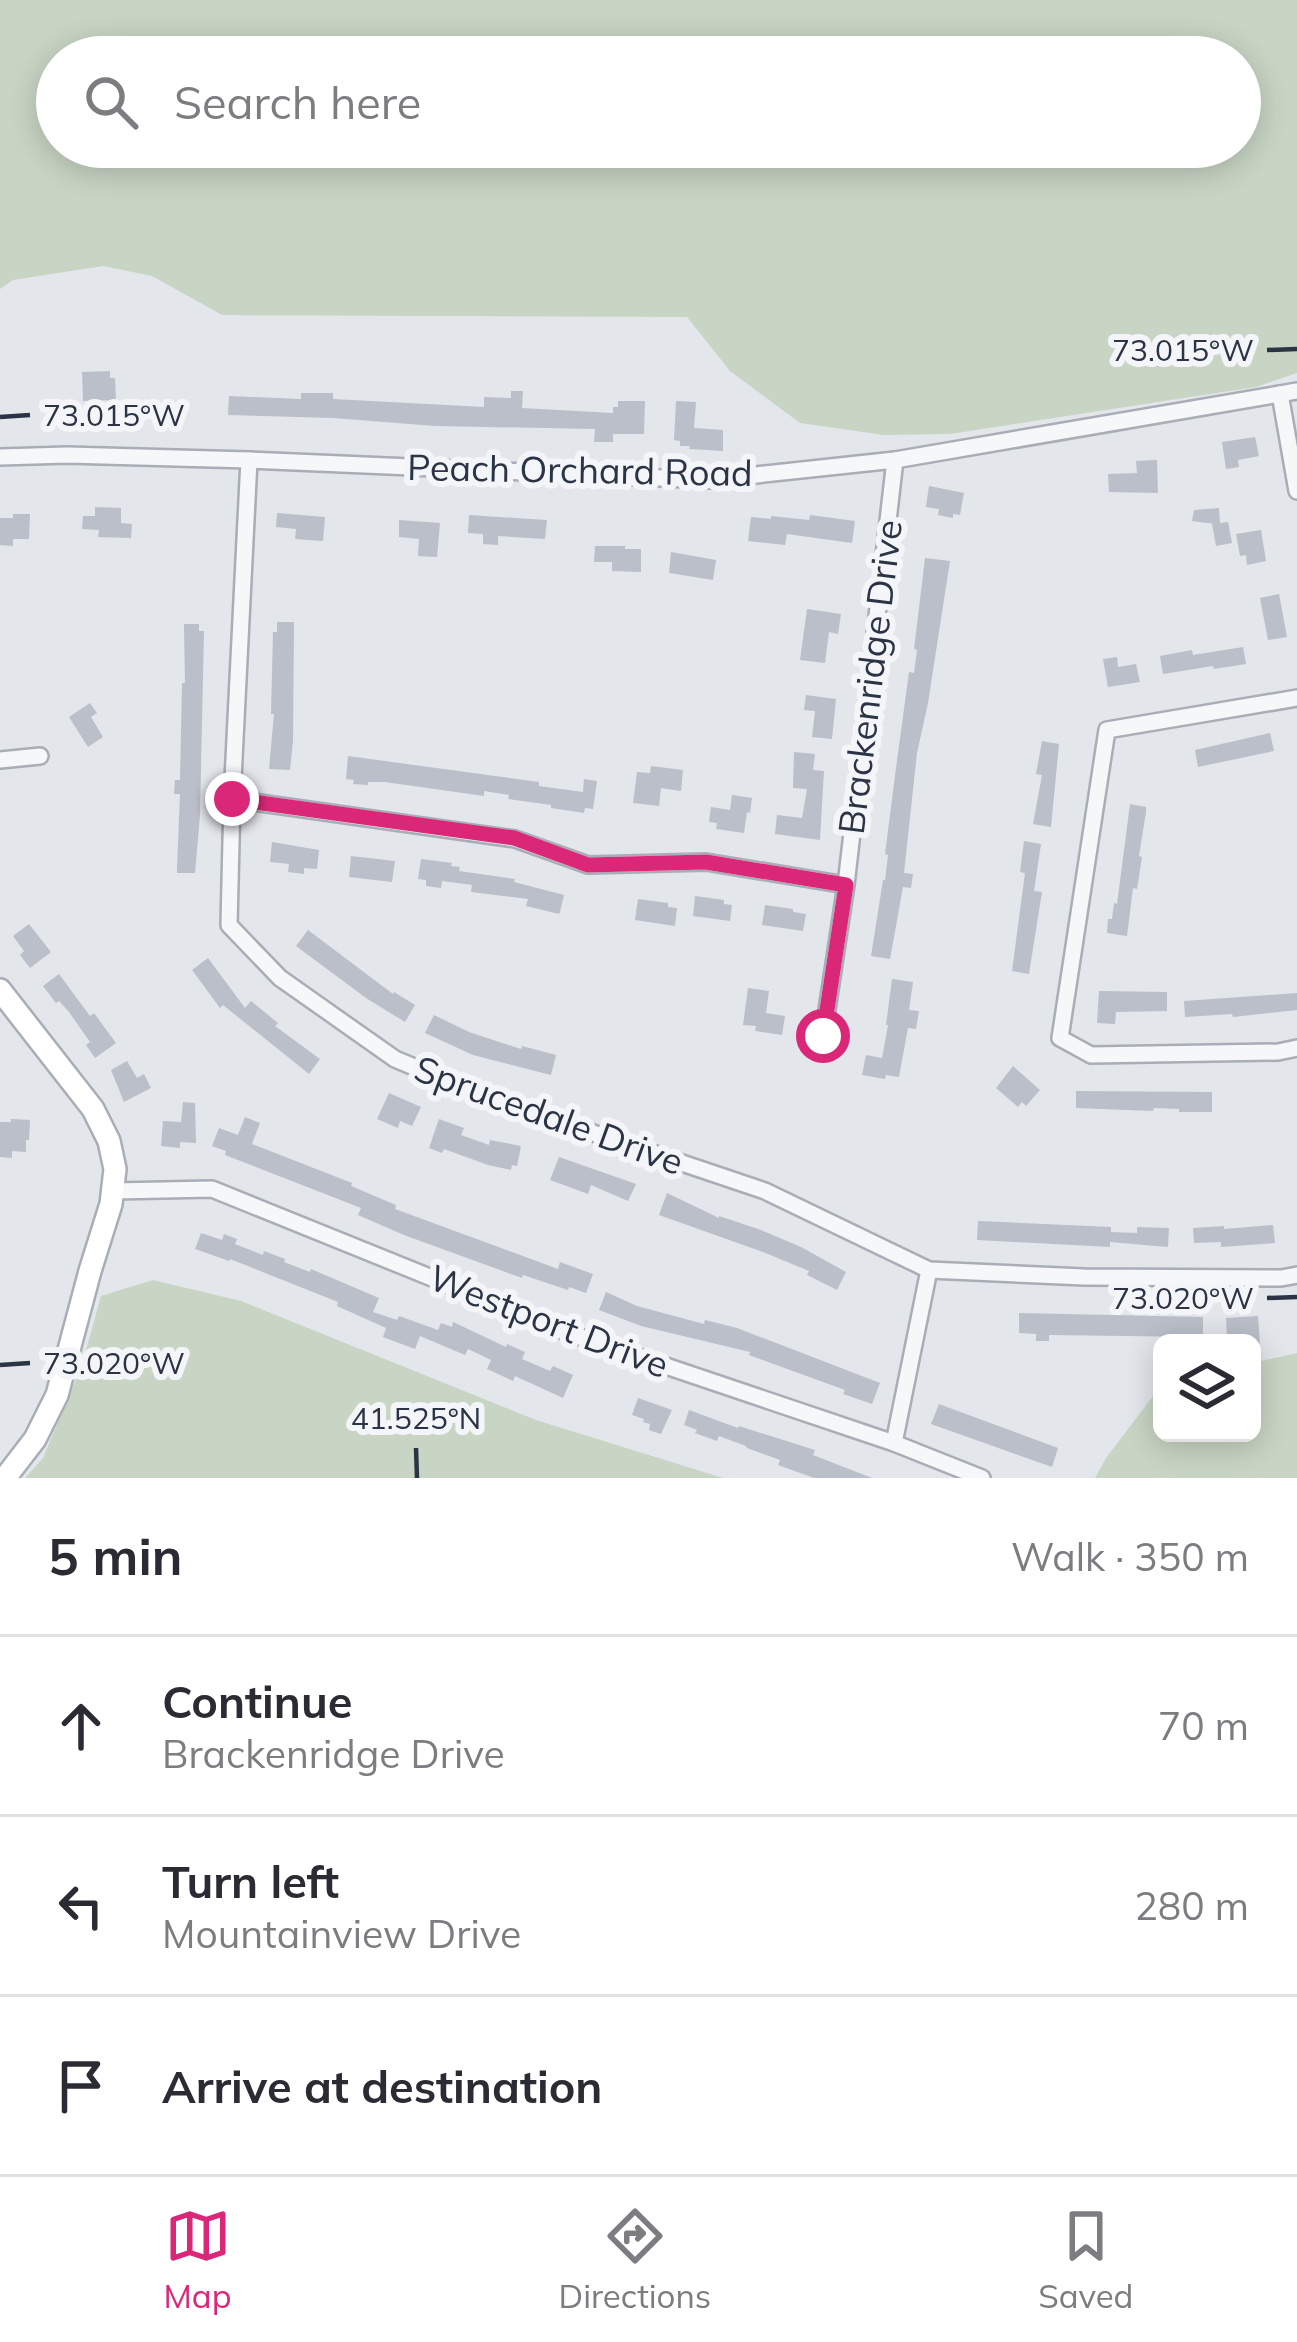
<!DOCTYPE html>
<html lang="en">
<head>
<meta charset="utf-8">
<style>
  :root { --surface:#fff; --page:#f7f7f7; --text:#2b2b33; --muted:#7c7c81; --line:#e1e1e2; --accent:#db2777 }
  body { margin:0; font-family:Mulish,sans-serif; background:var(--page); color:var(--text) }
  .controls { position:absolute; right:36px; bottom:36px; display:grid; overflow:hidden; border-radius:18px; box-shadow:0 6px 30px #0003 }
  .controls button { width:108px; height:108px; display:grid; place-items:center; padding:0; border:0; border-bottom:3px solid var(--line); background:var(--surface); color:var(--text); font:60px sans-serif }
  .stop { position:absolute; width:36px; height:36px; margin:-27px; border:9px solid #db2777; border-radius:50%; background:#fff }
  .stop.end { background:#db2777; border-color:#fff; box-shadow:0 3px 12px #0008 }
  .list { margin:0; padding:0; list-style:none }
  h2 { display:flex; justify-content:space-between; align-items:center; height:156px; margin:0; padding:0 48px; font-size:51px }
  h2 small { font-size:39px; font-weight:400; color:var(--muted) }
  .list li { display:grid; grid-template-columns:78px 1fr auto; gap:36px; align-items:center; box-sizing:border-box; height:180px; padding:0 48px; border-top:3px solid var(--line) }
  .list b { display:block; font-size:45px; white-space:nowrap }
  .list p { margin:0; font-size:39px; white-space:nowrap; color:var(--muted) }
  .list em { font-size:39px; font-style:normal; color:var(--muted) }
  .icon { flex:none; width:66px; height:66px; fill:none; stroke:currentColor; stroke-width:2; stroke-linecap:round; stroke-linejoin:round }
  .map { position:relative; flex:none; width:1297px; height:1478px; overflow:hidden }
  .search { position:absolute; background:var(--surface); box-shadow:0 6px 30px #0003; left:36px; right:36px; top:36px; height:132px; display:flex; align-items:center; gap:30px; box-sizing:border-box; padding:0 42px; border-radius:66px; color:var(--muted); font-size:45px }
  .sheet { height:696px; background:var(--surface) }
  nav { display:flex; justify-content:space-around; align-items:center; box-sizing:border-box; height:168px; border-top:3px solid var(--line); background:var(--surface); font-size:33px; color:var(--muted) }
  nav a { display:grid; justify-items:center; gap:6px }
  nav .on { color:var(--accent) }
  .map>svg:first-child { display:block }
  .green { fill:#c8d5c4; fill-rule:evenodd }
  .building { fill:#babfc9 }
  .lines { fill:none; stroke-linecap:round; stroke-linejoin:round }
  .street-casing { stroke:#a8adb6; stroke-width:20 }
  .secondary-casing { stroke:#a8adb6; stroke-width:26 }
  .street { stroke:#f6f7f9; stroke-width:15 }
  .secondary { stroke:#fff; stroke-width:21 }
  .route { stroke:#db2777; stroke-width:15 }
  .ticks { fill:none; stroke:#2a3444; stroke-width:4.5 }
  .labels { text-anchor:middle; stroke-width:12; stroke-linejoin:round; paint-order:stroke }
  .street-label { font-size:36px; fill:#2a3444; stroke:#f3f5f8 }
  .ticks-label { font-size:30px; text-anchor:middle; fill:#2a3444; stroke:#f3f5f8; stroke-width:12; stroke-linejoin:round; paint-order:stroke }
</style>
</head>
<body>
<div class="map">
<svg width="1297" height="1478" viewBox="0 0 1297 1478">
  <rect width="100%" height="100%" fill="#e3e6eb"/>
  <g class="green">
    <path d="M0,0H1297V373L1256,387L950,434L884,435L800,423L730,371L687,317L222,315L152,276L103,266L13,280L0,289ZM57,57H1240V147H57Z"/>
    <path d="M153,1280L241,1301L536,1420L723,1478H25L43,1458L82,1365L101,1296Z"/>
    <path d="M1297,1353V1478H1095L1106,1458L1157,1391L1162,1389V1433H1252V1363Z"/>
  </g>
  <g class="building">
    <path d="M110,371V378H115L116,400L83,401L82,372Z"/>
    <path d="M511,391H523L522,408L613,413V407H618V401H645L644,434H613V442H594L595,429L435,426L333,418L228,415L229,396L301,399V393H333V399L484,407V397L511,398Z"/>
    <path d="M676,401L696,402L694,428L723,430V451L689,449L690,446H680V441L674,440Z"/>
    <path d="M1255,437L1259,456L1238,460L1239,467L1226,469L1222,442Z"/>
    <path d="M1157,460L1158,493L1109,492L1108,474L1137,473L1136,461Z"/>
    <path d="M929,486L964,493L960,515L953,514V518L938,515L939,509L926,507Z"/>
    <path d="M95,507L121,508V523L132,524L131,538L98,537L99,530L82,529L83,516H95Z"/>
    <path d="M1219,508L1220,523L1228,522L1232,543L1216,546L1212,524H1215L1192,521L1194,510Z"/>
    <path d="M277,513L325,517L323,541L295,539L296,529L276,527Z"/>
    <path d="M13,514H30L29,539H13V546L0,545V518H13Z"/>
    <path d="M469,515L547,520L545,539L498,536V545L483,544V534L468,533Z"/>
    <path d="M810,515L855,521L852,543L787,534L785,545L748,541L751,517L771,519V516L809,520Z"/>
    <path d="M399,520L440,523L437,557L418,556L419,539L399,537Z"/>
    <path d="M1261,530L1266,561L1247,565L1246,555L1240,556L1236,534Z"/>
    <path d="M595,546H625V549H641V572L612,571V562H594Z"/>
    <path d="M671,552L716,560L713,580L669,573Z"/>
    <path d="M925,558L950,561L928,703L917,753L904,873L913,874L911,888L903,887L890,959L871,956L883,880H885L888,855L885,854L896,768L909,672L914,673L917,650L914,649Z"/>
    <path d="M1279,594L1287,637L1268,640L1260,598Z"/>
    <path d="M807,609L841,614L838,634L829,632L825,663L800,660Z"/>
    <path d="M277,622H294L293,741L290,770L269,769L274,714H271L273,632H277Z"/>
    <path d="M184,624H199V631H204L200,815L195,873H177V868L180,794H174L175,780H180L182,683H185Z"/>
    <path d="M1243,647L1246,664L1214,669L1213,666L1163,674L1160,656L1192,650L1193,655Z"/>
    <path d="M1117,657L1118,667L1136,664L1140,682L1108,687L1103,659Z"/>
    <path d="M806,695L836,699L832,739L812,737L815,711L804,710Z"/>
    <path d="M90,703L97,713L91,717L103,737L88,747L69,717Z"/>
    <path d="M1270,733L1274,751L1198,767L1195,750Z"/>
    <path d="M1042,741L1059,744L1051,827L1033,824L1042,775L1036,774Z"/>
    <path d="M794,752L815,754L813,770L824,771L820,840L775,834L777,815L802,818L807,789L793,788Z"/>
    <path d="M348,756L539,782V786L583,792L584,779L597,781L593,809L585,808L584,813L551,808V805L508,799L509,795L484,791V796L385,782H368V785L353,784L354,780L346,779Z"/>
    <path d="M651,766L683,770L681,791L661,788L659,806L633,803L637,772L650,773Z"/>
    <path d="M732,795L752,798L750,813L747,812L744,833L716,829L717,823L709,822L711,807L730,810Z"/>
    <path d="M1130,804L1146,807V812L1139,856L1142,857L1137,889L1133,888L1127,936L1107,933L1108,919H1112L1114,903L1117,904Z"/>
    <path d="M1024,841L1041,844L1034,891L1042,892L1029,974L1012,971L1025,873L1020,872Z"/>
    <path d="M272,842L319,850L317,869L304,868V874L288,872L289,864L270,862Z"/>
    <path d="M351,856L395,861L392,882L349,877Z"/>
    <path d="M421,859L452,863L451,866L460,867L459,871L515,879L514,882L564,895L560,912L559,914L526,906L528,899L471,892L472,885L442,881L441,888L426,886V880L418,879Z"/>
    <path d="M695,896L724,900V904L732,905L730,921L693,916Z"/>
    <path d="M638,899L668,903V907L677,908L675,926L635,920Z"/>
    <path d="M765,905L793,909V912L806,914L803,931L762,925Z"/>
    <path d="M29,924L51,952L30,968L20,955L24,951L13,936Z"/>
    <path d="M308,930L393,994L394,992L415,1005L405,1022L366,998L296,946Z"/>
    <path d="M208,958L245,1008L251,1001L278,1023L275,1026L320,1059L309,1074L223,1005L220,1008L192,970Z"/>
    <path d="M59,974L90,1016L94,1013L116,1043L95,1058L86,1045L90,1042L69,1012L59,1001L56,1003L43,986Z"/>
    <path d="M892,979L913,982L909,1010L919,1011L916,1029L908,1028L899,1077L886,1075L885,1079L862,1075L866,1055L882,1058L888,1025H886Z"/>
    <path d="M748,988L769,991L766,1013L785,1016L782,1035L755,1031L756,1026L743,1025Z"/>
    <path d="M1099,991L1167,992V1011L1116,1012L1115,1024L1097,1023Z"/>
    <path d="M1297,993V1010L1233,1017L1232,1014L1185,1017L1184,1001Z"/>
    <path d="M434,1015L469,1032L521,1049L522,1046L556,1055L551,1075L473,1055L425,1033Z"/>
    <path d="M127,1061L137,1078L144,1074L151,1088L124,1102L111,1070Z"/>
    <path d="M1013,1066L1040,1090L1026,1106L1022,1102L1018,1107L996,1088Z"/>
    <path d="M1076,1091L1212,1092V1112H1179V1109L1154,1108L1153,1111L1076,1108Z"/>
    <path d="M389,1093L421,1107L412,1126L400,1121L398,1128L377,1119Z"/>
    <path d="M183,1102L195,1103L196,1143L180,1142V1148L161,1146L163,1121L181,1122Z"/>
    <path d="M245,1117L260,1123L252,1144L352,1183L351,1186L396,1205L395,1209L558,1269L560,1262L593,1274L586,1293L569,1287L568,1290L523,1275L522,1278L404,1235L358,1215L361,1208L225,1155L226,1151L212,1146L219,1128L238,1135Z"/>
    <path d="M11,1119L30,1120L29,1140H26V1152L12,1151V1158L0,1157V1122H11Z"/>
    <path d="M439,1119L464,1128L461,1135L489,1145L490,1140L521,1146L517,1166L512,1165L511,1170L488,1165L444,1149L442,1153L429,1148Z"/>
    <path d="M559,1157L636,1184L628,1201L591,1185L588,1194L550,1180Z"/>
    <path d="M667,1193L719,1218V1216L761,1230L801,1247L846,1272L837,1290L807,1275L809,1271L763,1252L659,1215Z"/>
    <path d="M978,1221L1111,1227V1232L1137,1233V1227L1169,1228L1168,1247L1110,1242V1247L977,1240Z"/>
    <path d="M1273,1225L1275,1243L1221,1247V1242L1194,1243L1193,1228L1224,1226V1229Z"/>
    <path d="M201,1233L222,1240L224,1234L237,1239L235,1244L263,1255L264,1251L285,1259L284,1262L310,1272L311,1269L379,1298L373,1312L397,1320L399,1316L438,1330L441,1323L452,1327L453,1322L506,1347L507,1344L525,1352L522,1359L550,1371L553,1366L573,1375L563,1398L515,1376L513,1381L487,1369L491,1360L468,1349L465,1355L420,1336L415,1349L383,1337L386,1328L337,1306L338,1302L230,1259L229,1261L195,1249Z"/>
    <path d="M606,1292L637,1306L704,1324L705,1320L737,1328L880,1383L872,1404L843,1394L845,1390L749,1355L750,1352L641,1326L599,1310Z"/>
    <path d="M1019,1313L1203,1317V1337L1049,1335V1341H1036V1334L1019,1333Z"/>
    <path d="M1258,1316L1260,1343H1243V1337L1227,1338L1226,1318Z"/>
    <path d="M638,1398L672,1410L661,1434L649,1430L650,1424L643,1422L644,1419L632,1415Z"/>
    <path d="M939,1404L1058,1448L1052,1467L931,1424Z"/>
    <path d="M689,1410L738,1428L739,1426L815,1450L813,1455L872,1478H814L778,1465L780,1460L747,1448L746,1446L719,1436L717,1441L695,1433L697,1430L684,1425Z"/>
  </g>
  <g class="lines">
    <g class="street-casing">
      <g id="street">
        <path d="M1280,394L1297,491"/>
        <path d="M0,457L67,455L249,460L709,480L895,460L1297,391"/>
        <path d="M249,460L232,799L229,925L280,978L395,1059L483,1096L765,1191L929,1270L1084,1277L1281,1278L1297,1275"/>
        <path d="M1297,698L1107,730L1060,1038L1091,1055L1278,1052L1297,1048"/>
        <path d="M0,760L40,756"/>
        <path d="M232,799L515,839L588,865L706,862L846,885"/>
        <path d="M823,1036L846,885L895,460"/>
        <path d="M114,1191L212,1189L568,1333L894,1443L982,1478"/>
        <path d="M894,1443L929,1270"/>
      </g>
    </g>
    <g class="secondary-casing">
      <path id="secondary" d="M0,990L93,1109L109,1141L115,1169L111,1204L90,1271L57,1395L35,1439L5,1478"/>
    </g>
    <use href="#street" class="street"/>
    <use href="#secondary" class="secondary"/>
  </g>
  <g class="lines">
    <path class="route" d="M232,799L514,838L588,865L706,862L846,885L823,1036"/>
  </g>
  <path class="ticks" d="M1267,350L1297,349M0,417L30,415M1267,1298L1297,1297M0,1365L30,1363M416,1448L417,1478"/>
  <g class="labels">
    <g class="street-label">
      <text transform="translate(580 470) rotate(1)" y="13">Peach Orchard Road</text>
      <text transform="translate(870 677) rotate(-83)" y="13">Brackenridge Drive</text>
      <text transform="translate(549 1115) rotate(20)" y="13">Sprucedale Drive</text>
      <text transform="translate(549 1321) rotate(21)" y="13">Westport Drive</text>
    </g>
  </g>
  <g class="ticks-label">
    <text x="1183" y="361">73.015°W</text>
    <text x="114" y="426">73.015°W</text>
    <text x="1183" y="1309">73.020°W</text>
    <text x="114" y="1374">73.020°W</text>
    <text x="416" y="1429">41.525°N</text>
  </g>
</svg>
<div class="controls">
<button><svg class="icon" aria-label="layers" viewBox="0 0 24 24"><path d="M12 4l9 5-9 5-9-5zM3 14l9 5 9-5"/></svg></button>
</div>
<div class="stop" style="left:823px;top:1036px"></div>
<div class="stop end" style="left:232px;top:799px"></div>
<div class="search"><svg class="icon" aria-label="search" viewBox="0 0 24 24"><circle cx="10" cy="10" r="6"/><path d="M15 15l6 6"/></svg>Search here</div>
</div>
<section class="sheet">
<h2>5 min<small>Walk · 350 m</small></h2>
<ul class="list">
<li><svg class="icon" aria-label="ahead" viewBox="0 0 24 24"><path d="M12 20V5M6 11l6-6 6 6"/></svg><div><b>Continue</b><p>Brackenridge Drive</p></div><em>70 m</em></li>
<li><svg class="icon" aria-label="left" viewBox="0 0 24 24"><path d="M17 20v-9H6M10 6l-5 5 5 5"/></svg><div><b>Turn left</b><p>Mountainview Drive</p></div><em>280 m</em></li>
<li><svg class="icon" aria-label="arrive" viewBox="0 0 24 24"><path d="M6 21V4h12l-3 4 3 4H6"/></svg><div><b>Arrive at destination</b></div></li>
</ul>
</section>
<nav>
<a class="on"><svg class="icon" aria-label="map" viewBox="0 0 24 24"><path d="M3 6l6-2 6 2 6-2v14l-6 2-6-2-6 2zM9 4v14M15 6v14"/></svg>Map</a>
<a><svg class="icon" aria-label="directions" viewBox="0 0 24 24"><path d="M12 3l9 9-9 9-9-9zM9 14v-3h6M13 9l2 2-2 2"/></svg>Directions</a>
<a><svg class="icon" aria-label="saved" viewBox="0 0 24 24"><path d="M7 4h10v16l-5-4-5 4z"/></svg>Saved</a>
</nav>
</body>
</html>
